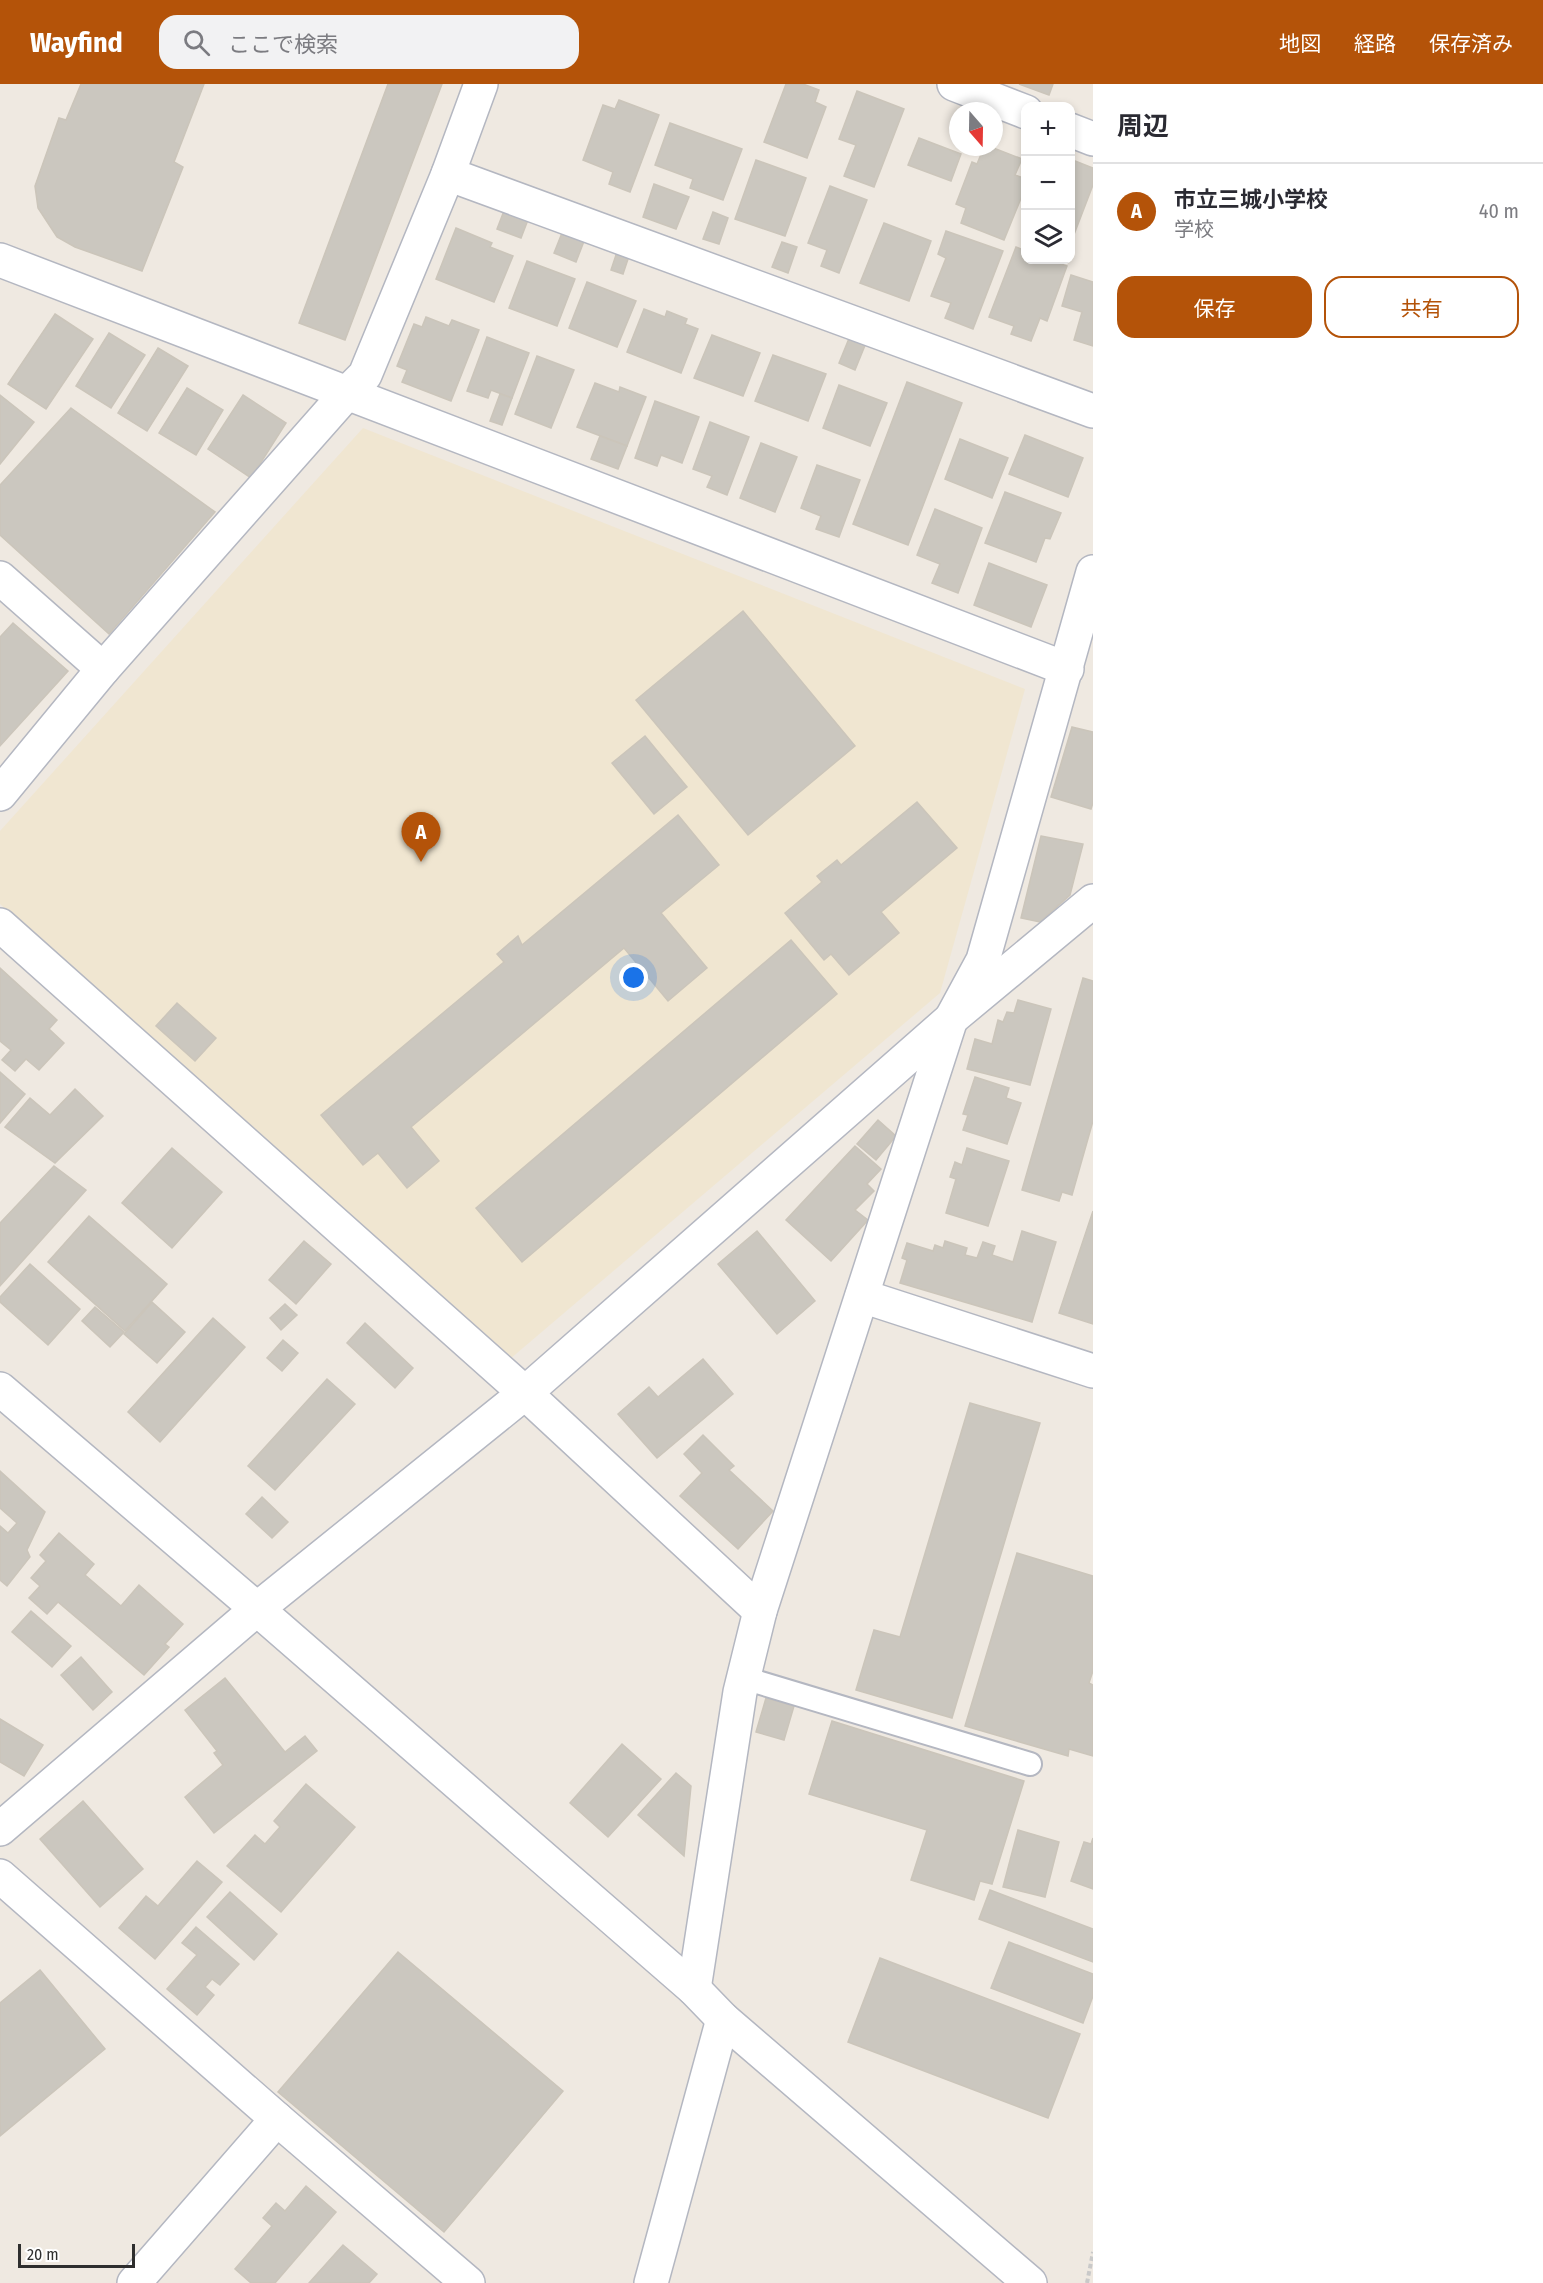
<!DOCTYPE html>
<html lang="ja">
<head>
<meta charset="utf-8">
<style>
  :root { --surface:#fff; --page:#f2f2f3; --text:#2b2b33; --muted:#7c7c81; --line:#e1e1e2; --accent:#b45309 }
  body { margin:0; font-family:"Fira Sans Condensed","Noto Sans JP",sans-serif; background:var(--page); color:var(--text) }
  .controls { position:absolute; right:18px; top:18px; display:grid; overflow:hidden; border-radius:12px; box-shadow:0 3px 9px #0003 }
  .controls button { width:54px; height:54px; display:grid; place-items:center; padding:0; border:0; border-bottom:2px solid var(--line); background:var(--surface); color:var(--text); font:30px sans-serif }
  .compass { position:absolute; left:949px; top:18px; width:54px; height:54px; border-radius:50%; background:var(--surface); box-shadow:0 3px 9px #0003; rotate:160deg }
  .scale { position:absolute; left:18px; bottom:15px; width:117px; box-sizing:border-box; padding-left:6px; border:3px solid #2e2e2e; border-top:0; font-size:16px; line-height:21px; white-space:nowrap; color:#2e2e2e; -webkit-text-stroke:4px #fff; paint-order:stroke }
  .you { position:absolute; left:634px; top:894px; width:21px; height:21px; margin:-15px; border:4px solid #fff; border-radius:50%; background:#1a73e8; box-shadow:0 0 0 9px #1a73e833 }
  .badge { display:grid; place-items:center; width:39px; height:39px; border-radius:50%; background:var(--accent); color:#fff; font-size:20px; font-weight:700 }
  .pin { position:absolute; translate:-50% -50px; filter:drop-shadow(0 2px 3px #0008) }
  .pin::after { content:''; position:absolute; top:32px; width:21px; height:18px; background:inherit; clip-path:polygon(0 0,100% 0,50% 100%) }
  .list { margin:0; padding:0; list-style:none }
  h2 { display:flex; justify-content:space-between; align-items:center; height:78px; margin:0; padding:0 24px; font-size:26px }
  h2 small { font-size:20px; font-weight:400; color:var(--muted) }
  .list li { display:grid; grid-template-columns:39px 1fr auto; gap:18px; align-items:center; box-sizing:border-box; height:96px; padding:0 24px; border-top:2px solid var(--line) }
  .list b { display:block; font-size:22px; white-space:nowrap }
  .list p { margin:0; font-size:20px; white-space:nowrap; color:var(--muted) }
  .list em { font-size:20px; font-style:normal; color:var(--muted) }
  .actions { display:flex; gap:12px; padding:18px 24px }
  .actions a { flex:1; padding:14px 0; border:2px solid var(--accent); border-radius:18px; text-align:center; font-size:21px; color:var(--accent) }
  .actions .main { background:var(--accent); color:#fff }
  .icon { flex:none; width:33px; height:33px; fill:none; stroke:currentColor; stroke-width:2; stroke-linecap:round; stroke-linejoin:round }
  .map { position:relative; flex:none; width:1093px; height:2199px; overflow:hidden }
  header { display:flex; align-items:center; gap:36px; box-sizing:border-box; height:84px; padding:0 30px; background:var(--accent); color:#fff }
  header strong { font-size:28px }
  nav { display:flex; gap:33px; margin-inline-start:auto; font-size:21px }
  .search { width:420px; height:54px; background:var(--page); display:flex; align-items:center; gap:15px; box-sizing:border-box; padding:0 21px; border-radius:18px; color:var(--muted); font-size:22px }
  main { display:flex }
  aside { flex:1; background:var(--surface) }
  .map>svg:first-child { display:block }
  .education { fill:#f0e6d1 }
  .building { fill:#cbc7bf; stroke:#cbc5ba; stroke-width:1.5 }
  .lines { fill:none; stroke-linecap:round; stroke-linejoin:round }
  .service-casing { stroke:#b4b7c1; stroke-width:26 }
  .minor-casing { stroke:#b4b7c1; stroke-width:36 }
  .tertiary-casing { stroke:#b4b7c1; stroke-width:36 }
  .path { stroke:#c9c9c9; stroke-width:4; stroke-dasharray:4.5 3; stroke-linecap:butt }
  .service { stroke:#fff; stroke-width:22 }
  .minor { stroke:#fff; stroke-width:33 }
  .tertiary { stroke:#fff; stroke-width:33 }
</style>
</head>
<body>
<header>
<strong>Wayfind</strong>
<div class="search"><svg class="icon" aria-label="search" viewBox="0 0 24 24"><circle cx="10" cy="10" r="6"/><path d="M15 15l6 6"/></svg>ここで検索</div>
<nav><a>地図</a><a>経路</a><a>保存済み</a></nav>
</header>
<main>
<div class="map">
<svg width="1093" height="2199" viewBox="0 0 1093 2199">
  <rect width="100%" height="100%" fill="#efe9e1"/>
  <path class="education" d="M363,344L1025,605L940,909L510,1275L0,820V747Z"/>
  <g class="building">
    <path d="M81,0H204L174,78L183,83L142,187L75,163L57,153L38,124L35,102L59,34L66,36Z"/>
    <path d="M388,0H442L345,256L299,239Z"/>
    <path d="M786,0H803L819,6L815,18L826,23L807,74L764,58Z"/>
    <path d="M1019,0H1053L1049,11Z"/>
    <path d="M857,7L904,25L874,103L844,92L856,61L839,55Z"/>
    <path d="M619,16L659,31L630,108L609,100L613,88L583,76L603,21L615,25Z"/>
    <path d="M670,39L742,65L723,116L690,104L693,95L655,81Z"/>
    <path d="M919,54L961,70L951,97L908,81Z"/>
    <path d="M984,63H991L1022,75L1015,91L1026,95V102L1004,156L961,139L966,124L956,120L972,78L977,80Z"/>
    <path d="M1070,75L1093,84V101L1070,161Z"/>
    <path d="M756,76L806,94L785,152L735,135Z"/>
    <path d="M654,100L689,113L676,145L643,133Z"/>
    <path d="M830,102L867,116L839,189L821,182L827,166L808,159Z"/>
    <path d="M507,119L531,128L521,154L497,145Z"/>
    <path d="M713,128L728,134L719,160L703,155Z"/>
    <path d="M884,139L931,157L909,217L860,199Z"/>
    <path d="M456,144L492,159L490,163L513,172L494,218L436,195Z"/>
    <path d="M564,144L586,152L576,178L554,169Z"/>
    <path d="M946,147L1003,167L973,245L945,234L951,219L931,212L946,174L938,170Z"/>
    <path d="M782,158L797,163L788,189L772,183Z"/>
    <path d="M619,162L631,166L623,190L611,186Z"/>
    <path d="M1016,163L1026,167V176H1049L1067,182L1047,237L1040,234L1031,257L1011,250L1014,242L989,233Z"/>
    <path d="M527,177L575,195L557,242L509,224Z"/>
    <path d="M1071,191L1093,198V262L1074,256L1082,228L1062,222Z"/>
    <path d="M587,198L636,217L617,263L569,244Z"/>
    <path d="M644,225L665,233L667,227L687,235L685,240L698,245L681,289L627,268Z"/>
    <path d="M55,230L93,255L46,325L8,300Z"/>
    <path d="M426,233L449,242L452,236L479,246L451,317L402,298L407,286L397,282L414,240L422,243Z"/>
    <path d="M109,249L145,271L111,324L76,302Z"/>
    <path d="M712,251L760,269L743,312L694,294Z"/>
    <path d="M850,252L866,259L855,286L839,279Z"/>
    <path d="M487,253L529,269L512,314L491,306L488,314L467,307Z"/>
    <path d="M158,264L188,282L147,347L118,329Z"/>
    <path d="M773,271L826,290L808,337L755,317Z"/>
    <path d="M537,272L574,286L551,344L515,330Z"/>
    <path d="M907,298L962,319L908,461L853,440Z"/>
    <path d="M595,299L619,308L620,303L646,313L627,362L577,343Z"/>
    <path d="M839,301L887,319L870,362L823,344Z"/>
    <path d="M187,304L223,326L196,371L159,349Z"/>
    <path d="M500,310L512,314L502,341L490,337Z"/>
    <path d="M0,311L34,338L0,380Z"/>
    <path d="M243,311L286,339L251,394L208,365Z"/>
    <path d="M655,317L699,333L682,379L661,371L657,382L635,374Z"/>
    <path d="M71,324L215,428L109,550L0,451V401Z"/>
    <path d="M710,338L749,353L727,411L707,403L712,392L693,385Z"/>
    <path d="M1025,351L1083,374L1068,413L1009,390Z"/>
    <path d="M600,352L627,362L618,385L591,375Z"/>
    <path d="M960,355L1008,374L992,414L945,395Z"/>
    <path d="M761,359L797,373L775,428L740,414Z"/>
    <path d="M817,381L860,396L839,453L816,445L821,432L801,424Z"/>
    <path d="M1005,408L1061,429L1050,455L1045,454L1036,478L985,459Z"/>
    <path d="M935,425L982,444L958,509L932,499L940,480L917,471Z"/>
    <path d="M989,479L1047,501L1031,543L974,521Z"/>
    <path d="M743,527L855,662L748,751L636,616Z"/>
    <path d="M13,539L68,587L0,662V553Z"/>
    <path d="M1072,643L1093,648V719L1091,725L1051,713Z"/>
    <path d="M645,652L687,703L654,730L612,679Z"/>
    <path d="M917,718L957,764L881,828L899,849L849,891L831,870L824,876L785,829L822,798L817,792L837,776L841,781Z"/>
    <path d="M678,731L719,781L661,829L707,884L668,917L624,864L411,1043L439,1077L407,1104L378,1069L363,1081L321,1031L504,878L497,870L518,852L522,861Z"/>
    <path d="M1041,752L1083,760L1070,811L1040,838L1021,834Z"/>
    <path d="M791,856L837,910L522,1178L476,1124Z"/>
    <path d="M0,884L57,936L49,945L64,959L39,986L26,975L15,987L2,976L11,966L0,957Z"/>
    <path d="M1083,894L1093,897V1037L1072,1111L1062,1108L1059,1117L1022,1106Z"/>
    <path d="M1018,916L1051,925L1030,1001L967,985L975,955L992,960L998,936L1003,938L1007,928L1014,929Z"/>
    <path d="M177,919L216,954L195,977L156,942Z"/>
    <path d="M0,988L25,1010L0,1039Z"/>
    <path d="M975,993L1009,1004L1006,1014L1021,1019L1007,1060L963,1046L968,1031L963,1030Z"/>
    <path d="M75,1005L103,1032L55,1079L5,1043L30,1014L50,1031Z"/>
    <path d="M878,1036L896,1052L876,1076L857,1060Z"/>
    <path d="M855,1062L881,1085L867,1100L874,1107L855,1126L868,1136L831,1177L786,1136Z"/>
    <path d="M172,1064L222,1108L172,1164L122,1119Z"/>
    <path d="M967,1064L1009,1077L988,1142L946,1129L956,1095L950,1093L955,1078L962,1081Z"/>
    <path d="M54,1082L86,1106L0,1202V1139Z"/>
    <path d="M1093,1127V1240L1059,1229Z"/>
    <path d="M89,1132L167,1200L125,1247L48,1178Z"/>
    <path d="M757,1147L815,1217L777,1250L718,1180Z"/>
    <path d="M1022,1147L1056,1158L1032,1238L900,1199L907,1176L902,1174L907,1159L933,1167L935,1161L943,1164L945,1157L967,1164L965,1171L977,1174L983,1158L995,1162L992,1171L1013,1178Z"/>
    <path d="M304,1157L331,1180L296,1220L269,1196Z"/>
    <path d="M30,1180L80,1225L48,1261L0,1218V1213Z"/>
    <path d="M152,1218L185,1248L157,1279L124,1250Z"/>
    <path d="M285,1220L297,1231L281,1246L270,1234Z"/>
    <path d="M95,1223L124,1248L110,1263L82,1237Z"/>
    <path d="M213,1234L245,1263L160,1358L128,1328Z"/>
    <path d="M365,1239L413,1284L395,1304L347,1259Z"/>
    <path d="M283,1256L298,1269L282,1287L267,1274Z"/>
    <path d="M703,1275L733,1310L657,1374L618,1330L649,1303L658,1313Z"/>
    <path d="M327,1295L355,1320L275,1406L248,1382Z"/>
    <path d="M970,1319L1040,1339L952,1634L856,1606L874,1546L900,1553Z"/>
    <path d="M703,1351L734,1382L729,1386L773,1427L738,1465L680,1412L702,1389L684,1370Z"/>
    <path d="M0,1387L45,1428L27,1466L30,1473L7,1502L0,1496V1442L8,1449L17,1439L0,1424Z"/>
    <path d="M262,1413L288,1438L272,1454L246,1430Z"/>
    <path d="M59,1449L94,1480L85,1491L121,1522L139,1501L183,1540L165,1560L169,1563L144,1591L58,1518L47,1530L29,1514L40,1502L31,1494L46,1477L40,1471Z"/>
    <path d="M1017,1469L1093,1492V1587L1089,1599L1093,1601V1672L1069,1665L1068,1672L965,1642Z"/>
    <path d="M31,1527L71,1562L52,1583L12,1548Z"/>
    <path d="M81,1573L112,1608L93,1626L61,1591Z"/>
    <path d="M225,1594L285,1668L305,1652L317,1667L214,1749L185,1713L223,1681L214,1669L217,1667L185,1626Z"/>
    <path d="M766,1614L794,1622L784,1656L756,1648Z"/>
    <path d="M0,1635L43,1661L24,1692L0,1678Z"/>
    <path d="M832,1637L1024,1697L992,1800L980,1797L974,1816L911,1796L927,1746L809,1710Z"/>
    <path d="M622,1660L661,1695L608,1753L570,1719Z"/>
    <path d="M676,1689L691,1702L684,1772L638,1731Z"/>
    <path d="M306,1700L355,1743L281,1828L227,1782L255,1751L265,1760L280,1743L274,1737Z"/>
    <path d="M83,1717L143,1785L100,1823L40,1755Z"/>
    <path d="M1018,1746L1059,1758L1045,1813L1003,1803Z"/>
    <path d="M1093,1754V1805L1071,1797L1084,1758L1091,1760Z"/>
    <path d="M197,1777L222,1798L155,1875L119,1844L146,1812L158,1822Z"/>
    <path d="M990,1806L1093,1845V1878L979,1835Z"/>
    <path d="M230,1808L277,1850L254,1876L207,1833Z"/>
    <path d="M196,1843L239,1880L220,1901L212,1895L205,1903L214,1911L197,1931L167,1905L197,1871L182,1859Z"/>
    <path d="M1009,1858L1093,1890V1912L1083,1939L991,1904Z"/>
    <path d="M398,1868L563,2007L444,2148L278,2008Z"/>
    <path d="M880,1874L1080,1950L1048,2034L848,1958Z"/>
    <path d="M40,1886L105,1965L0,2052V1919Z"/>
    <path d="M306,2102L336,2128L275,2199H251L235,2185L272,2142L263,2134L276,2119L285,2127Z"/>
    <path d="M343,2161L377,2190L369,2199H309Z"/>
  </g>
  <g class="lines">
    <g class="service-casing">
      <path id="service" d="M744,1594L1030,1680"/>
    </g>
    <g class="minor-casing">
      <g id="minor">
        <path d="M954,0L1026,28"/>
        <path d="M1070,46L1093,55"/>
        <path d="M448,90L1093,327"/>
        <path d="M0,176L1067,585"/>
        <path d="M0,494L103,585"/>
        <path d="M0,710L103,585L346,310L365,291L448,90L481,0"/>
        <path d="M0,841L525,1309L760,1527"/>
        <path d="M862,1212L1093,1287"/>
        <path d="M0,1745L257,1525L525,1309L951,935L1093,817"/>
        <path d="M0,1792L277,2035L468,2199"/>
        <path d="M694,1905L740,1608L760,1527L951,935L983,876L1093,488"/>
        <path d="M134,2199L277,2035"/>
        <path d="M651,2199L723,1935"/>
      </g>
    </g>
    <g class="tertiary-casing">
      <path id="tertiary" d="M0,1305L257,1525L694,1905L723,1935L1030,2199"/>
    </g>
    <path class="path" d="M1087,2199L1093,2168"/>
    <use href="#service" class="service"/>
    <use href="#minor" class="minor"/>
    <use href="#tertiary" class="tertiary"/>
  </g>
</svg>
<div class="controls">
<button>+</button>
<button>−</button>
<button><svg class="icon" aria-label="layers" viewBox="0 0 24 24"><path d="M12 4l9 5-9 5-9-5zM3 14l9 5 9-5"/></svg></button>
</div>
<svg class="compass" viewBox="-18 -18 36 36"><path d="M0-13l5 13h-10z" fill="#e53935"/><path d="M0 13l5-13h-10z" fill="#7c7c81"/></svg>
<div class="scale">20 m</div>
<div class="you"></div>
<div class="pin badge" style="left:421px;top:778px">A</div>
</div>
<aside>
<h2>周辺<small></small></h2>
<ul class="list">
<li><span class="badge">A</span><div><b>市立三城小学校</b><p>学校</p></div><em>40 m</em></li>
</ul>
<div class="actions"><a class="main">保存</a><a>共有</a></div>
</aside>
</main>
</body>
</html>
